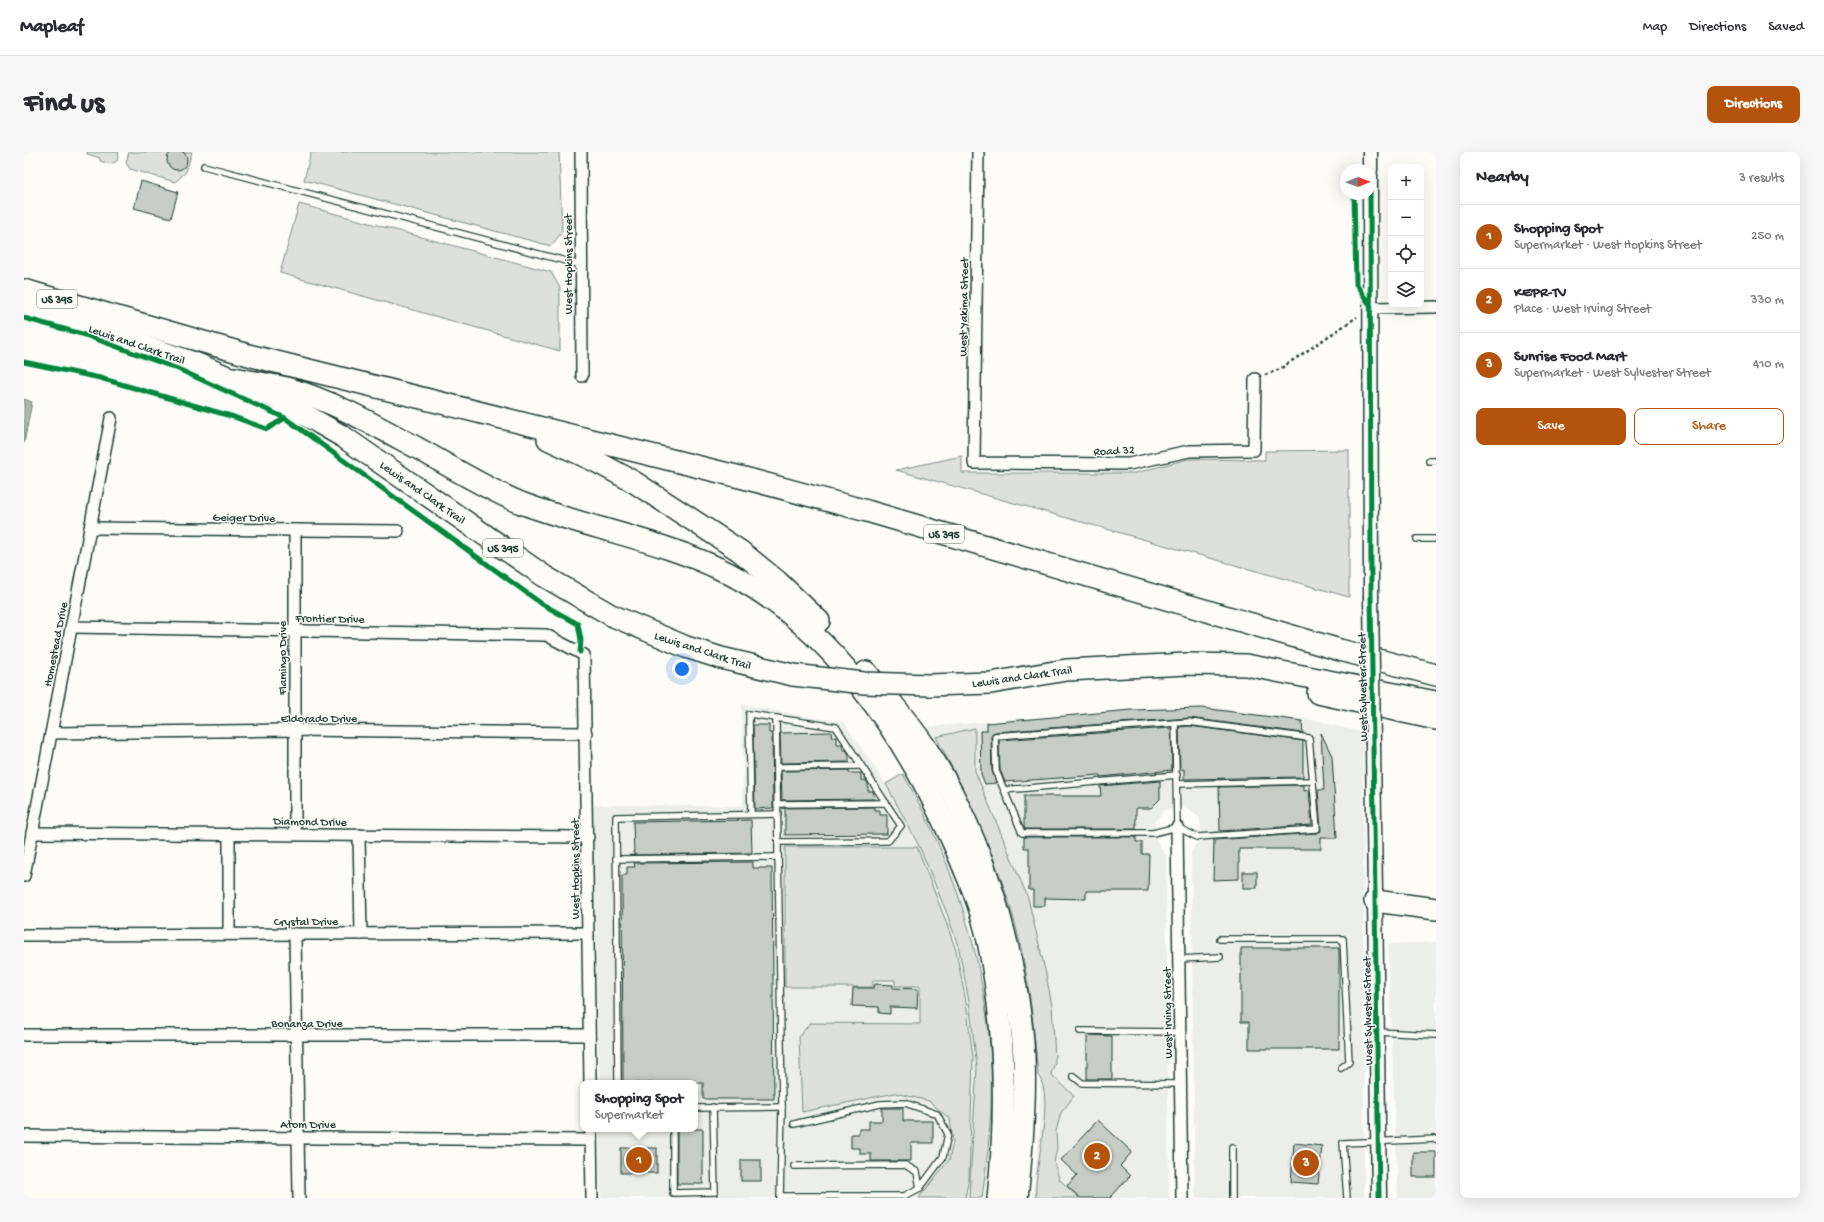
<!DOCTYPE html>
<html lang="en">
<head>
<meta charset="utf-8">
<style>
  :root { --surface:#fff; --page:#f7f7f7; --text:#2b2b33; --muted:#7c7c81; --line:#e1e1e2; --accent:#b45309 }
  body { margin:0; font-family:"Gochi Hand",sans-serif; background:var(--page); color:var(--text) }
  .controls { position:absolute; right:12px; top:12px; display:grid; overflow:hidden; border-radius:8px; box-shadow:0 4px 16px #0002 }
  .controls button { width:36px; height:36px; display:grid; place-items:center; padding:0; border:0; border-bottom:1px solid var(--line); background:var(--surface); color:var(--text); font:20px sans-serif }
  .compass { position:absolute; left:1316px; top:12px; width:36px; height:36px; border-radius:50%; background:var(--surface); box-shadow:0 4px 16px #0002; rotate:89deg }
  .you { position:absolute; left:658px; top:517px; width:14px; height:14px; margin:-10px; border:3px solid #fff; border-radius:50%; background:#1a73e8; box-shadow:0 0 0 6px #1a73e833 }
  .badge { display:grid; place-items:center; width:26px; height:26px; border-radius:50%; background:var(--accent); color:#fff; font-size:13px; font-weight:700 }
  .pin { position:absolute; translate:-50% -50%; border:2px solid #fff; box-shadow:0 1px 4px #0006 }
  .popup { position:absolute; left:556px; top:928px; width:118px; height:52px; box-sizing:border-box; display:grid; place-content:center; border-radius:8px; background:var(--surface); filter:drop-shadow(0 1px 3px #0005); font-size:13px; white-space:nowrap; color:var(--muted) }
  .popup b { font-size:15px; color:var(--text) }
  .popup::after { content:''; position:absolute; left:50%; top:100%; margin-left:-8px; border:8px solid transparent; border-top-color:var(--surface) }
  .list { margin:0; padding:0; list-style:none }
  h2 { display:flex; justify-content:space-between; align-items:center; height:52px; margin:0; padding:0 16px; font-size:17px }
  h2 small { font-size:13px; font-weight:400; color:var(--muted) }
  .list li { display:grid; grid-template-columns:26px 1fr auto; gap:12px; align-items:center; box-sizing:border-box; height:64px; padding:0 16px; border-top:1px solid var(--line) }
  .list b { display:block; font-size:15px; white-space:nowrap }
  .list p { margin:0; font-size:13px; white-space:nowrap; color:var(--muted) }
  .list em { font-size:13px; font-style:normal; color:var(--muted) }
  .actions { display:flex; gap:8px; padding:12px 16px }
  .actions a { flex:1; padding:9px 0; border:1px solid var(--accent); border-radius:8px; text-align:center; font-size:14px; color:var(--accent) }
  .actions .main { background:var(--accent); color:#fff }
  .icon { flex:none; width:22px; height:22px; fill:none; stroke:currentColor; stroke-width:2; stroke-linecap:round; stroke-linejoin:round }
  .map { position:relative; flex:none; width:1412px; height:1046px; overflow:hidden; border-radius:8px }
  header { display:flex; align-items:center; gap:24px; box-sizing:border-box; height:56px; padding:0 20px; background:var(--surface); border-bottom:1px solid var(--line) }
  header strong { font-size:19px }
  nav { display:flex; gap:22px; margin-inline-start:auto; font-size:14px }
  .intro { display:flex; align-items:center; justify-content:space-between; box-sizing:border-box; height:96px; padding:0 24px }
  h1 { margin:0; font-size:28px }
  .button { padding:10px 18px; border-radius:8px; background:var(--accent); color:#fff; font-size:14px; font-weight:700 }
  main { display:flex; gap:24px; padding:0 24px }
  aside { flex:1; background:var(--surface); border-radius:8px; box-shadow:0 4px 16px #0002 }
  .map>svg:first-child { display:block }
  .built { fill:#eceee9 }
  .green { fill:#dde0db; stroke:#7e8e88 }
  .water { fill:#aeb8b1; stroke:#75877f }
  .building { fill:#c6cdc7; stroke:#1f3d34 }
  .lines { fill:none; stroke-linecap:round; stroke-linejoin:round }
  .service-casing { stroke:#1f3d34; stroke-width:8 }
  .minor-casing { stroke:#1f3d34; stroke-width:14 }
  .tertiary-casing { stroke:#1f3d34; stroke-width:17 }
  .motorway-casing { stroke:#1f3d34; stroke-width:24 }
  .path { stroke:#1f3d34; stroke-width:2.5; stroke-dasharray:3 3; stroke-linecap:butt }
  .service { stroke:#fdfcf7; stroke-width:5.5 }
  .minor { stroke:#fdfcf7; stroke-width:11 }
  .tertiary { stroke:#fdfcf7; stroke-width:14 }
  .motorway { stroke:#fdfcf7; stroke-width:21 }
  .tertiary-bridge-casing { stroke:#1f3d34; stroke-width:17; stroke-linecap:butt }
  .motorway-bridge-casing { stroke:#1f3d34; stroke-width:24; stroke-linecap:butt }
  .tertiary-bridge { stroke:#fdfcf7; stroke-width:14 }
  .motorway-bridge { stroke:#fdfcf7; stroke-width:21 }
  .cycleway-casing { stroke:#fdfcf7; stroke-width:8 }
  .cycleway { stroke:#00873e; stroke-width:5 }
  .labels { text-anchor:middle; stroke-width:3; stroke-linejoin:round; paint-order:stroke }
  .shield { fill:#fdfcf7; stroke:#62766e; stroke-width:1 }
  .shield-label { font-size:11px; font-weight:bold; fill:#1f3d34 }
  .street-label { font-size:12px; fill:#1f3d34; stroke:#fdfcf7 }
</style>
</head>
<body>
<header>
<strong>Mapleaf</strong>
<nav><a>Map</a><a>Directions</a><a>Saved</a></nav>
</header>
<div class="intro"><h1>Find us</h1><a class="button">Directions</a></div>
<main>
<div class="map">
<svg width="1412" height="1046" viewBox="0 0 1412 1046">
  <rect width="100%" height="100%" fill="#fdfcf7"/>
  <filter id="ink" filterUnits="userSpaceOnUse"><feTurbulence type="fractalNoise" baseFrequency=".025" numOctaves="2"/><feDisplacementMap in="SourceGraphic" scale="8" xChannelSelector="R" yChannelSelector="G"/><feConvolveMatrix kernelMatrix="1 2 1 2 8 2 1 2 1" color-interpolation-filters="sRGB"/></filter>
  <g filter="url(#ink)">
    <g class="built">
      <path d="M718,552L779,564L820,570L861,631L882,619L899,652L925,709L942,758L954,805L963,855L968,911L970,959L961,1046H577L575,977H671V931H575L569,653L719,654Z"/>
      <path d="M1192,556L1295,569L1339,581L1340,1046H1171L1167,700L1177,684L1176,666L1159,654L1142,657L1131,669L1132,688L1142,704L1145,1046H1008L1015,987L1016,936L1012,881L1002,824L987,764L969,710L935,632L902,575L1120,557Z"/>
      <path d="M1412,790V1046H1374L1364,792Z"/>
    </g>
    <g class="green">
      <path d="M63,0H95L93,9L86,12L76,9V6L63,2Z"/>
      <path d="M105,0H168L162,20L151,30L106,17L102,11Z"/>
      <path d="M287,0H535L538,80L527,94L280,28Z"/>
      <path d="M275,52L527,120L536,136V199L256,121Z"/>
      <path d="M1325,298V445L872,318L938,304V321H1111L1164,307L1241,308V299Z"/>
      <path d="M951,576V619L1004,746L1022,822L1028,854L1030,886L1031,911L1027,922L1050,944L1037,961L1032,979L1033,997L1030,1010L1035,1027L1055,1046H1012C1009,1017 1032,946 1014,923C1011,889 1008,855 1002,821C988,738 952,659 912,585Z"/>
      <path d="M879,622C936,722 971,836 967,952C966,984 962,1015 958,1046H945L953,915L945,849L935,797L924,764L896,696L862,632Z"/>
      <path d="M761,695H893L921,767L932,799L942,850L949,906L945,1026L941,1046H895L925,1008L929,990L926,967L905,949L871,941L778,960L775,885L786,871L896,872V834H871V828H849V835H761Z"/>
    </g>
    <path class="water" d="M0,247L8,250L0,291Z"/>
    <g class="building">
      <circle cx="153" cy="8" r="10"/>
      <path d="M117,29L154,40L147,66L110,56Z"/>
      <path d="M1178,556L1278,569L1279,581L1165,566L971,580L967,584L968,619L972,631L961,632L957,622L956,579H963V571L1107,558Z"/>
      <path d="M729,573H745V581H748L749,656L731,657Z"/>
      <path d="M1165,574L1279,589V625L1160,627V617L1156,618L1155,575Z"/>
      <path d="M1147,576L1148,618L1076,625V623L981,630L976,618L975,588Z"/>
      <path d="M807,580L808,585H813V592H818L819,598H822L825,602V610L757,611L756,581Z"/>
      <path d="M1297,581L1308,604L1313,686H1297V697H1215V727L1189,728L1190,688L1293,681L1297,679L1294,638H1300Z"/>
      <path d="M825,618V621H837V628H841L844,632V639H849L851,647L758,648L757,619Z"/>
      <path d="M1136,629V647L1127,656H1112V677H1001L1000,674V644H1077L1076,634Z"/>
      <path d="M1280,633V639L1285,638L1288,673L1196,679L1195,635Z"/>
      <path d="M851,655V658H856V663H863V682L761,683V656H758Z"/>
      <path d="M727,668L728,701L610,703L609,670Z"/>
      <path d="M1000,685H1112V690H1118V702H1125L1124,739H1062V747L1021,746V754H1009V738H1005V696H1000Z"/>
      <path d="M729,710V716H748L750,947H679V931H599L598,723H603V715H611L610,711Z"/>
      <rect x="1219" y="720" width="14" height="16"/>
      <path d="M1217,796H1315V897H1225V870H1217Z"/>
      <path d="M851,832L869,833V836L894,837L893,856L866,855V862L855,861V855L828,854L829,836H850Z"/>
      <path d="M1063,883L1088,884V927H1063Z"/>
      <path d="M858,956H879V969H909V991H887V1009H847V1002H836V996H827V982H835V977H845V969H858Z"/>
      <path d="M1074,968L1108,1000L1096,1014L1106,1024L1086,1046H1056L1043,1034L1053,1023L1037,1008Z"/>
      <rect x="653" y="977" width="26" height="55"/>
      <path d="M1270,991L1298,994L1294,1032L1267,1030Z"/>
      <rect x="597" y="996" width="36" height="25"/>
      <rect x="1389" y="1000" width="23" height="25"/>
      <rect x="717" y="1008" width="20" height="21"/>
    </g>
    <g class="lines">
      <g class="service-casing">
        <g id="service">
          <path d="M180,14L557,113"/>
          <path d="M1405,309H1412"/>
          <path d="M1393,387H1412"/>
          <path d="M752,566L758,955L756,1046"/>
          <path d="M1165,570L1285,586L1293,677L1173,685L1153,675L1129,681H998L972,619L971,584Z"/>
          <path d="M1151,571L1153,675"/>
          <path d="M753,615L837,614"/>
          <path d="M1153,632L1289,629"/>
          <path d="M980,638L1153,623"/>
          <path d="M753,652L862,651"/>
          <path d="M727,662L725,562L812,575L877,674L864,689L754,690"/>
          <path d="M592,707L754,705"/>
          <path d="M1196,787H1319L1325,910L1317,916"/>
          <path d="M1155,807L1196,805"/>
          <path d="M1056,879L1156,880"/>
          <path d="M1353,880L1412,883"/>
          <path d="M1049,924L1058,931L1156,932"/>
          <path d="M594,931L592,665L754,662"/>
          <path d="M671,956L758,955"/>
          <path d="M649,977V1041L691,1040L689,955"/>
          <path d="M1208,995V1046"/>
          <path d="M770,1014L881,1013L893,1020L896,1036"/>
          <path d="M757,1044H880L896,1036L919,1005L924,982L913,962L881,951L856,952L770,972"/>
          <path d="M1323,1046L1319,991L1412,987"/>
        </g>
      </g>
      <g class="minor-casing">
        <g id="minor">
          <path d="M557,0L558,224"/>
          <path d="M954,0L950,311L1105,312L1165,299L1230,298L1231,227"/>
          <path d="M1347,156L1412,155"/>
          <path d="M66,376L374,379"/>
          <path d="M271,378V682"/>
          <path d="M47,475L522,483L560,503L566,931"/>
          <path d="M27,581L271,578L562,581"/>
          <path d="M1153,675L1158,1046"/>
          <path d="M8,681L564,685"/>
          <path d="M205,682V782"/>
          <path d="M335,683L337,782"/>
          <path d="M0,724L87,266"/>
          <path d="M271,782L275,1046"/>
          <path d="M0,783L564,781"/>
          <path d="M0,883H565"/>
          <path d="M567,977L568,1046"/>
          <path d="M0,984L567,988"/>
        </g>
      </g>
      <g class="tertiary-casing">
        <g id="tertiary">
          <path d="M1346,0V18"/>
          <path d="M1346,23L1347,444"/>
          <path d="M1349,593L1355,1046"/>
        </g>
      </g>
      <g class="motorway-casing">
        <g id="motorway">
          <path d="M0,138L228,204L720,326L843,359L1316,498L1412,523"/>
          <path d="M0,157L61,174L173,212L248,244L318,284L520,424L587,463L662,495L697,506L769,523"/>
          <path d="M210,226C228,230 248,232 266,237C306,248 349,272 386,292C423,312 458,335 497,351C566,377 640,388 706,422C809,476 881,584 928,688C942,720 957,754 964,789C981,872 983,961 974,1046"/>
          <path d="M524,287L573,310L610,330L716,399L753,429L795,469"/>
          <path d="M842,520C863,545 884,569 902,596C958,681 994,803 1000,904C1002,951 998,999 993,1046"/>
          <path d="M905,533L967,531L1042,518L1163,512L1222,513L1412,550"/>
          <path d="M1294,541L1412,567"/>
          <path d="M1351,749L1412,757"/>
        </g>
      </g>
      <path class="path" d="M1241,223L1256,217L1333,165"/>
      <use href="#service" class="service"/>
      <use href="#minor" class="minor"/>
      <use href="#tertiary" class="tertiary"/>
      <use href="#motorway" class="motorway"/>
      <g class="tertiary-bridge-casing">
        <path id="tertiary-bridge" d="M1347,444L1349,593"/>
      </g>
      <g class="motorway-bridge-casing">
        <path id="motorway-bridge" d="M769,523L840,531L905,533"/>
      </g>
      <use href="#tertiary-bridge" class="tertiary-bridge"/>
      <use href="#motorway-bridge" class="motorway-bridge"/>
      <g class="cycleway-casing">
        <g id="cycleway">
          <path d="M1346,23L1347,444L1355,1046"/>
          <path d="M1330,42L1332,132L1347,155"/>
          <path d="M0,166L58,182L154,217L261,266L243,277L210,265L76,226L0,210"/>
          <path d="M261,266L518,452L554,472L557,488L556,500"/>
        </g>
      </g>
      <use href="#cycleway" class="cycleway"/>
    </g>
  </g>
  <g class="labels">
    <g class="shield">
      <rect x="13" y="138" width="40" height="18" rx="3"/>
      <rect x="900" y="373" width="40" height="18" rx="3"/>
      <rect x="459" y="387" width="40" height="18" rx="3"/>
    </g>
    <g class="shield-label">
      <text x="33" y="151">US 395</text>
      <text x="920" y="386">US 395</text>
      <text x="479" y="400">US 395</text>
    </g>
    <g class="street-label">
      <text transform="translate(544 112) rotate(-90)" y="4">West Hopkins Street</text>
      <text transform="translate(939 155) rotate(-89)" y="4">West Yakima Street</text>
      <text transform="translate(113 192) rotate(19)" y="4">Lewis and Clark Trail</text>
      <text transform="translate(1090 298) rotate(-3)" y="4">Road 32</text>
      <text transform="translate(399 340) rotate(35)" y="4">Lewis and Clark Trail</text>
      <text transform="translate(220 365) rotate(1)" y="4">Geiger Drive</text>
      <text transform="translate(306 466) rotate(1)" y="4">Frontier Drive</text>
      <text transform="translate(31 492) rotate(-79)" y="4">Homestead Drive</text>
      <text transform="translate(679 498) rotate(18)" y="4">Lewis and Clark Trail</text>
      <text transform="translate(258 506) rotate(-90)" y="4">Flamingo Drive</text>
      <text transform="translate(998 524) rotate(-8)" y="4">Lewis and Clark Trail</text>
      <text transform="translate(1338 535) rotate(-91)" y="4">West Sylvester Street</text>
      <text x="295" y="570">Eldorado Drive</text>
      <text transform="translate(286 669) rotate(1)" y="4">Diamond Drive</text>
      <text transform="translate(551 717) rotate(-90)" y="4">West Hopkins Street</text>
      <text x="282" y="773">Crystal Drive</text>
      <text transform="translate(1343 859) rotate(-91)" y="4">West Sylvester Street</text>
      <text transform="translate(1143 861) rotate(-91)" y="4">West Irving Street</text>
      <text x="283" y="875">Bonanza Drive</text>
      <text x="284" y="976">Atom Drive</text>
    </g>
  </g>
</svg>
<div class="controls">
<button>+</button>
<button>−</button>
<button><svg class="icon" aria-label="locate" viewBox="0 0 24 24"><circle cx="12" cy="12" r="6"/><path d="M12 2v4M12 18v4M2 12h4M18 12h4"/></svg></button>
<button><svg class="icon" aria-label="layers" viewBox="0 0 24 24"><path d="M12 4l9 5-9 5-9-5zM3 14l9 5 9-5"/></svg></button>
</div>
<svg class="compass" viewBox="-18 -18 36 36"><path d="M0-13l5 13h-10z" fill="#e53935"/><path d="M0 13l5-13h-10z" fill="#7c7c81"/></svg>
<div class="you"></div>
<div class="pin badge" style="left:615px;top:1008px">1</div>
<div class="popup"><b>Shopping Spot</b>Supermarket</div>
<div class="pin badge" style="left:1073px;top:1004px">2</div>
<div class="pin badge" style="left:1282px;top:1011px">3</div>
</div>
<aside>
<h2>Nearby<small>3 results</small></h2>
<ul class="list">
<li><span class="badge">1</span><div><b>Shopping Spot</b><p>Supermarket · West Hopkins Street</p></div><em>250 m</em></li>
<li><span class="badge">2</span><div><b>KEPR-TV</b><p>Place · West Irving Street</p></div><em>330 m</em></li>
<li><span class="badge">3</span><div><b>Sunrise Food Mart</b><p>Supermarket · West Sylvester Street</p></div><em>410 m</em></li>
</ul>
<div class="actions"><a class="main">Save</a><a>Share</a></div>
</aside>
</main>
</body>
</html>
